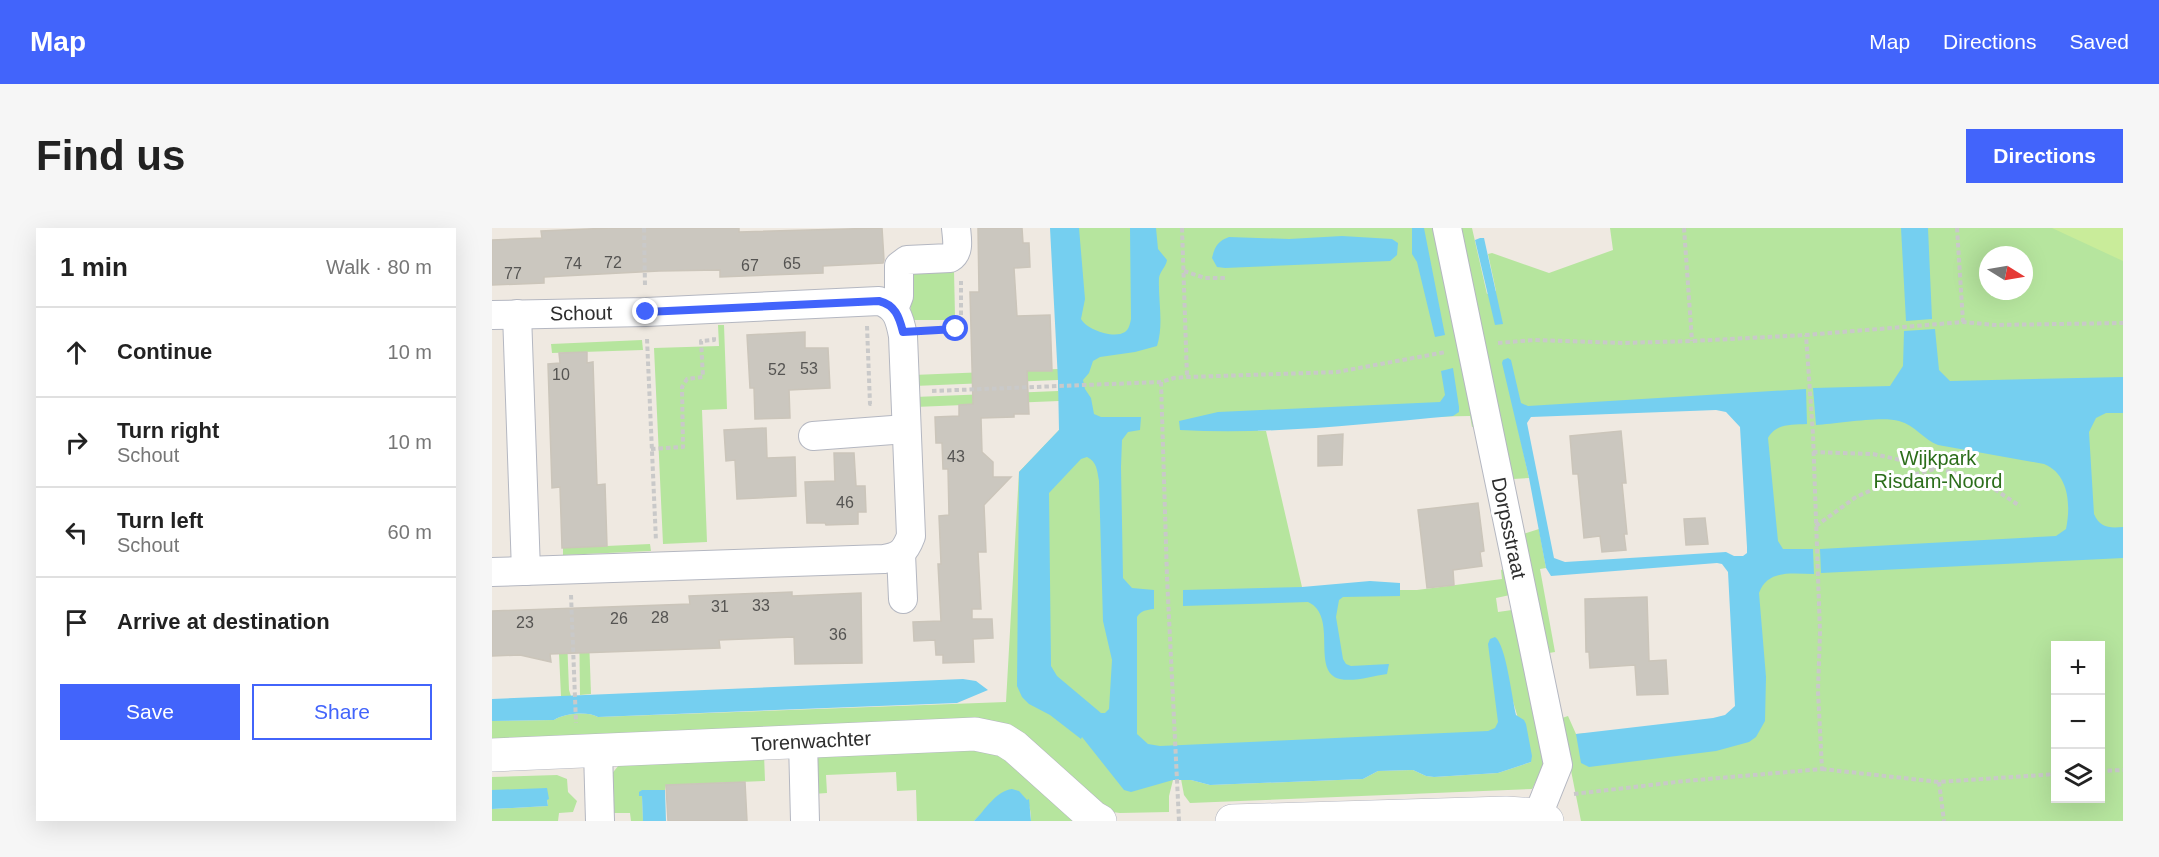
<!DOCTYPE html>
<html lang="en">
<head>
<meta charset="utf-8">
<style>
  :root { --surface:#fff; --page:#f6f6f6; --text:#222; --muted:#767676; --line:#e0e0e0; --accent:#4264fb }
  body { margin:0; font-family:Arial,sans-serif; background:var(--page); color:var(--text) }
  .controls { position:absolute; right:18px; bottom:18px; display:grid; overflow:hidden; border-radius:0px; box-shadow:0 6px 24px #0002 }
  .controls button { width:54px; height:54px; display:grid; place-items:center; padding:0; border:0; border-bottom:2px solid var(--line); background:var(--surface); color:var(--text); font:30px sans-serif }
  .compass { position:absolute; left:1487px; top:18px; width:54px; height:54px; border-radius:50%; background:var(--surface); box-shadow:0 6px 24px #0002; rotate:101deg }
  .stop { position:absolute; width:18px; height:18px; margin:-14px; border:4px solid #4264fb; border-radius:50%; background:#fff }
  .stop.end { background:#4264fb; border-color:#fff; box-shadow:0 2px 6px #0008 }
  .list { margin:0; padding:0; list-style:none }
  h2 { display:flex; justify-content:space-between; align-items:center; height:78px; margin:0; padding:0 24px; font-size:26px }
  h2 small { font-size:20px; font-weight:400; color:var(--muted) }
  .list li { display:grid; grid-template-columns:39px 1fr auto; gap:18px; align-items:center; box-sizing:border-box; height:90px; padding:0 24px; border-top:2px solid var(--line) }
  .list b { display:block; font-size:22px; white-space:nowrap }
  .list p { margin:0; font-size:20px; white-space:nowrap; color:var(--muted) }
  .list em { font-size:20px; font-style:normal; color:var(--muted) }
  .actions { display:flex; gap:12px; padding:18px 24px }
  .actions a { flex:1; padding:14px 0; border:2px solid var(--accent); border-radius:0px; text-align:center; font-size:21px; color:var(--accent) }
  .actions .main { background:var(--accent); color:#fff }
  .icon { flex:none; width:33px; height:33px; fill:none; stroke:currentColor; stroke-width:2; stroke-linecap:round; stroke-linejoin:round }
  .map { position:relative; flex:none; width:1631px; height:593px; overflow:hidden; border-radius:0px }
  header { display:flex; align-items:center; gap:36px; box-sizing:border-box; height:84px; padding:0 30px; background:var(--accent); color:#fff }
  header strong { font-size:28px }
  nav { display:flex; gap:33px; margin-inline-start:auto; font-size:21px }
  .intro { display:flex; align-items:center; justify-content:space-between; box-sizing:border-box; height:144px; padding:0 36px }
  h1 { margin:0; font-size:42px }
  .button { padding:15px 27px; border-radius:0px; background:var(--accent); color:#fff; font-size:21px; font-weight:700 }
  main { display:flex; gap:36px; padding:0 36px }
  aside { flex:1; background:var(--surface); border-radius:0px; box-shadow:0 6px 24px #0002 }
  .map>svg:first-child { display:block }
  .green { fill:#b6e59e; fill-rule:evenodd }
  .pitch { fill:#c9ec9a }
  .water { fill:#75cff0; fill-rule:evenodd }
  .building { fill:#cbc7bf; stroke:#cbc5ba; stroke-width:1.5 }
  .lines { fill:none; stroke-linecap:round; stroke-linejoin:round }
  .minor-casing { stroke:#b4b7c1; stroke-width:30 }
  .tertiary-casing { stroke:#b4b7c1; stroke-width:34 }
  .path { stroke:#c9c9c9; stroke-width:4; stroke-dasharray:4.5 3; stroke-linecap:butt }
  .minor { stroke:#fff; stroke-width:28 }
  .tertiary { stroke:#fff; stroke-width:33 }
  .route { stroke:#4264fb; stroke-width:8 }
  .labels { text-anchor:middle; stroke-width:6; stroke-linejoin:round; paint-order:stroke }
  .number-label { font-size:16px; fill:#555452 }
  .street-label { font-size:20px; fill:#2e2e2e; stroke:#fff }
  .park-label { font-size:20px; fill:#2c6e1b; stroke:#fff }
</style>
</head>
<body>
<header>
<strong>Map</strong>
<nav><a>Map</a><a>Directions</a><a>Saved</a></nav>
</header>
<div class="intro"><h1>Find us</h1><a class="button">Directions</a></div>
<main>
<aside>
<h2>1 min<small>Walk · 80 m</small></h2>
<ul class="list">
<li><svg class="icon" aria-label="ahead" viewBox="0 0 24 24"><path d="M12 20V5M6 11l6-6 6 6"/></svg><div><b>Continue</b></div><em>10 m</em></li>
<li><svg class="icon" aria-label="right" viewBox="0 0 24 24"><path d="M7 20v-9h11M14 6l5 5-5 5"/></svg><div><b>Turn right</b><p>Schout</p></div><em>10 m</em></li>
<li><svg class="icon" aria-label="left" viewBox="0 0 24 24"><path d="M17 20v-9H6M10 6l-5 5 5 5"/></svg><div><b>Turn left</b><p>Schout</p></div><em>60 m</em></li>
<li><svg class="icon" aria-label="arrive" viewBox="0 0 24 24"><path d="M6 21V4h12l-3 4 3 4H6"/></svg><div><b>Arrive at destination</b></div></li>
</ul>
<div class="actions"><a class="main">Save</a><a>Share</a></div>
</aside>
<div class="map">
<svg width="1631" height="593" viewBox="0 0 1631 593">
  <rect width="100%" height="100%" fill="#efe9e1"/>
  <g class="green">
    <path d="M570,0H980L995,66L1004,63L996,26L1000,25L1057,45L1121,22L1118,0H1631V593H1089L1069,492L1070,490L1076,488L1084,506L1253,494L1265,326L1257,172L1023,186L1037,250L1021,251L986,198L980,199L978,188L763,192L766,203H774L810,359H804L908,365V362H925L1010,351L1009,342L1012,341L1018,367L1004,370L1006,384L1020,382L1054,534L1040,561L698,575L692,567L689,551L681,552L677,568V584L628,585L620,584L532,510L0,513V493L62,492C72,485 96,483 106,489L514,474L527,244L567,202V173L423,179V169L566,163V171ZM1496,27H1532V63H1496ZM1564,418H1608V570H1564ZM1020,470L1039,534L1006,545L942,549L934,548L921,542L886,543L871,551L718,557L699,552L1027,519Z"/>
    <path d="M462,42L463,89L458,92H421L419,89L417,44Z"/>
    <path d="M226,97H232L235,181L210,182L215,314L171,316L162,120L227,118Z"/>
    <path d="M150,112L151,122L60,125L59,116Z"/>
    <path d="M566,141V152L422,158L421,147Z"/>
    <path d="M1047,301L1054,340L1048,341L1063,424L1057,425L1031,306Z"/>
    <path d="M158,316L159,323L71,327V320Z"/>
    <path d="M96,382L99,466L88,467L87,383Z"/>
    <path d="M65,383H74L77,462L79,468H69Z"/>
    <path d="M480,518L510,524L588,593H539C539,579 537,574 527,564L507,567L482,593H425L424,562L405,563L404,544L334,547L335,565L321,566L320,542L328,527Z"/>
    <path d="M272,526L273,553L174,557L173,562H150L151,593H139L138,585H120L118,548L131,532Z"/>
    <path d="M65,547L75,551L76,564L85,573L81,584L67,585L66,593H0V581L56,578L55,572L0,571V549Z"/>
  </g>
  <path class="pitch" d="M1560,0H1631V33Z"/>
  <g class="water">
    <path d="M558,0H587L593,71L589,91C595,102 622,111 633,104C637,101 638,96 639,91L638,0H664L666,21L675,32C674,39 668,43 667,50C666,73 672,96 665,118L643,124L608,129L601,133L597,145L591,152L593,161L599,170L602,186L609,189H649L648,202L636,204L630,212L629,239L631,350L640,360L662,362V381C655,382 649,382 645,389V506L656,516L668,518L996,503L1003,500L1006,494L996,416L998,411L1003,409C1014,416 1020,471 1024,487L1032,492L1034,496L1040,528L1039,534L1006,545L942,549L934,548L921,542L886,543L871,551L718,557L699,552H681L639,564L632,562L590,509L589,511L558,487L537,476L530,469L525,458L527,244L567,202L566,152ZM595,229C605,234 605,242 607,253L611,393L620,432L617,481L613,485H609L565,448L559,438L557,265L589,231Z"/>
    <path d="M920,0H932L953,107L943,109L925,34L920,26Z"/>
    <path d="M1409,0H1436L1440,91L1414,93Z"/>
    <path d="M850,8L900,11L906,15L905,27L898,33L733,40L725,39L720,30C723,18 726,13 737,9L797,11Z"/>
    <path d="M988,10H992L1011,96L1003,97L983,12Z"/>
    <path d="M1443,101L1447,142L1458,153L1631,149V185H1614L1604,190L1597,204L1602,286C1608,300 1617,300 1631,299V330L1329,345L1328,321L1564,308L1574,301C1579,277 1577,246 1552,236L1446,217C1432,212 1423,197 1407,193C1389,188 1345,196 1324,197L1321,160L1398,158L1411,138L1412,103Z"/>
    <path d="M1016,130L1019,132L1029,175L1036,178L1314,161L1315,196C1300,197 1284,195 1276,210L1286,313L1291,321H1321L1322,346C1300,346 1276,341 1267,365L1274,449L1273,493L1264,509L1257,514L1224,523L1097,539L1089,535L1084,506L1221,490L1233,487L1243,478L1236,344L1230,336L1225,335L1059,348L1054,340L1037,250L1010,135L1011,132ZM1224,182L1234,184L1248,199L1255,319V325L1251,328H1242L1234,324L1073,334L1062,330L1035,195L1039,189Z"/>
    <path d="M961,140L967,179V184L961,188C871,196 779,207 688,202L687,193L726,184L948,174L953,167L949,143Z"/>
    <path d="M878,353L908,355V368L851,369L847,372L844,389L851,431L854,436L859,438L897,436L895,446C881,448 862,454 848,451C818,444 847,388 816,374L691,378V362L810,359Z"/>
    <path d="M471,451L484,453L496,462L465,475L106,489C96,483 72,485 62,492L0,493V471Z"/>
    <path d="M55,560L57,571L55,572L56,578L0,581V562Z"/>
    <path d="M520,561L527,563L535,572L537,571L539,593H482C493,582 504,563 520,561Z"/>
    <path d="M150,562H173L174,593H151L150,568H147V564Z"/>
  </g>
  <g class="building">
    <path d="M119,0H247V4L390,0L392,32L391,35L331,38V45L228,49V42L167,43L52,49V55L0,57V12L50,10L49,3Z"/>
    <path d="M486,0H530L531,15H537L538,39L522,40L525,88L558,87L560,143H535L537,186H522V189L489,190L490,224L501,234V249H519L492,277L494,324H486L489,381H480V391H500L501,410L481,411L482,434L451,435V427H444L443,412L422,413L421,394L449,393L446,336H449L447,288L457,287L456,241H451L450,215H444L443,189L467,188V177L481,176L478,64H487Z"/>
    <path d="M313,104V120H336L338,160L297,162L298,190L263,191L262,160H258L255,107Z"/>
    <path d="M95,124V135L101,134L105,257L113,256L115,318L70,320L68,259L60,260L56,136L68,135L67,125Z"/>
    <path d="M274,200L275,230L303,229L304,268L245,271L243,232L234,233L232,202Z"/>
    <path d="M1129,203L1134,255H1130L1135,306H1132L1134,322L1110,324L1108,308L1092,310L1086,246H1081L1078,208Z"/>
    <path d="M851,206L850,237L826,238V208Z"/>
    <path d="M342,225H362L364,258H373L374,284H366V296L334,297L333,295H315L313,254L343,253Z"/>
    <path d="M986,275L992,323L988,324L990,338L961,342L962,357L935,360L926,282Z"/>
    <path d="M1213,290L1216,316L1194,317L1192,291Z"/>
    <path d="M300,364V368L369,365L370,435L303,436L302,409L227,412L228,420L58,426L59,434L28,427L0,428V383L198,376L197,368Z"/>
    <path d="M1155,369L1157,433L1174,432L1176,466L1145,467L1143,437L1098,440L1097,424H1094L1093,371Z"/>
    <path d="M253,554L255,593H176L174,557Z"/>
  </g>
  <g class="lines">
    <g class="minor-casing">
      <g id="minor">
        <path d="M955,0L1066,537L1046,587"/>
        <path d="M402,81L407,68V38L415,32L458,30C468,24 465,11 464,0"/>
        <path d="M25,86L34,343"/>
        <path d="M0,87L154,84L387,73C405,78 408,92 411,108L419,308C413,324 408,328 392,331L0,344"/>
        <path d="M321,208L414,201"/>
        <path d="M409,326L411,371"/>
        <path d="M311,513L313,593"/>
        <path d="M106,523L108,593"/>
      </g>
    </g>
    <g class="tertiary-casing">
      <g id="tertiary">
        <path d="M0,527L483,506L512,512L523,519L601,589L608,593"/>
        <path d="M740,593L1014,585L1046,587L1055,593"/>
      </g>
    </g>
    <g class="path">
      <path d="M152,0L153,58"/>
      <path d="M690,0L695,149"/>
      <path d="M1192,0L1200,113"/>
      <path d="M1465,0L1471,94"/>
      <path d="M692,43L713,50H735"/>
      <path d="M375,98L378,176H380"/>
      <path d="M435,103L464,101L469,95V53"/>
      <path d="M155,111L164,313"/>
      <path d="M1006,115L1042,112L1131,115L1200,113L1314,107L1471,94L1502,97L1631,95"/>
      <path d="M669,154L675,349L687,593"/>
      <path d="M440,163L669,154L682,150L695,149L845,144L954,124"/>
      <path d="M159,221L191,219L190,159L195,151L211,149L209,113L222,112V108"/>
      <path d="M1321,224L1381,226L1446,240L1493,255L1528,278"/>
      <path d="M1324,298L1364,269L1405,251L1443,241"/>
      <path d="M79,367L84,495"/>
      <path d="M1330,541L1447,554L1564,546"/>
      <path d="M1608,543L1631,542"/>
      <path d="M1447,554L1452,593"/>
      <path d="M1082,566L1193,553L1330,541L1326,463L1328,404L1321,207L1314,107"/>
    </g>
    <use href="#minor" class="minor"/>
    <use href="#tertiary" class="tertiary"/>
  </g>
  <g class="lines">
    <path class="route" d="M154,84L387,73C403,77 407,88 411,104L464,101"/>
  </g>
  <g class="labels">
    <g class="number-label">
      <text x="121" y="40">72</text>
      <text x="81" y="41">74</text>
      <text x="300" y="41">65</text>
      <text x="258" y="43">67</text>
      <text x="21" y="51">77</text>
      <text x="317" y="146">53</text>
      <text x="285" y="147">52</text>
      <text x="69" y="152">10</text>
      <text x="464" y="234">43</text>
      <text x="353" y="280">46</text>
      <text x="269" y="383">33</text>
      <text x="228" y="384">31</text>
      <text x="168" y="395">28</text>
      <text x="127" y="396">26</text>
      <text x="33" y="400">23</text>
      <text x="346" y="412">36</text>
    </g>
    <g class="street-label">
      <text transform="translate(89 85) rotate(-1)" y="7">Schout</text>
      <text transform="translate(1017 300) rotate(78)" y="7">Dorpsstraat</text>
      <text transform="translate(319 513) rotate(-3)" y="7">Torenwachter</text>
    </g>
    <g class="park-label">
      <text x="1446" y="237">Wijkpark<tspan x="1446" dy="23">Risdam-Noord</tspan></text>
    </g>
  </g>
</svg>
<div class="controls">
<button>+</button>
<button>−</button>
<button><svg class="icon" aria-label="layers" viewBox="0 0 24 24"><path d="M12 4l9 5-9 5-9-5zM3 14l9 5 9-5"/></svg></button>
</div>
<svg class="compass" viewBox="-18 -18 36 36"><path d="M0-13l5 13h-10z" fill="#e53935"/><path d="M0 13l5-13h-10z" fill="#767676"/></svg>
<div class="stop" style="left:464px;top:101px"></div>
<div class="stop end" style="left:154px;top:84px"></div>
</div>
</main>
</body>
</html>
